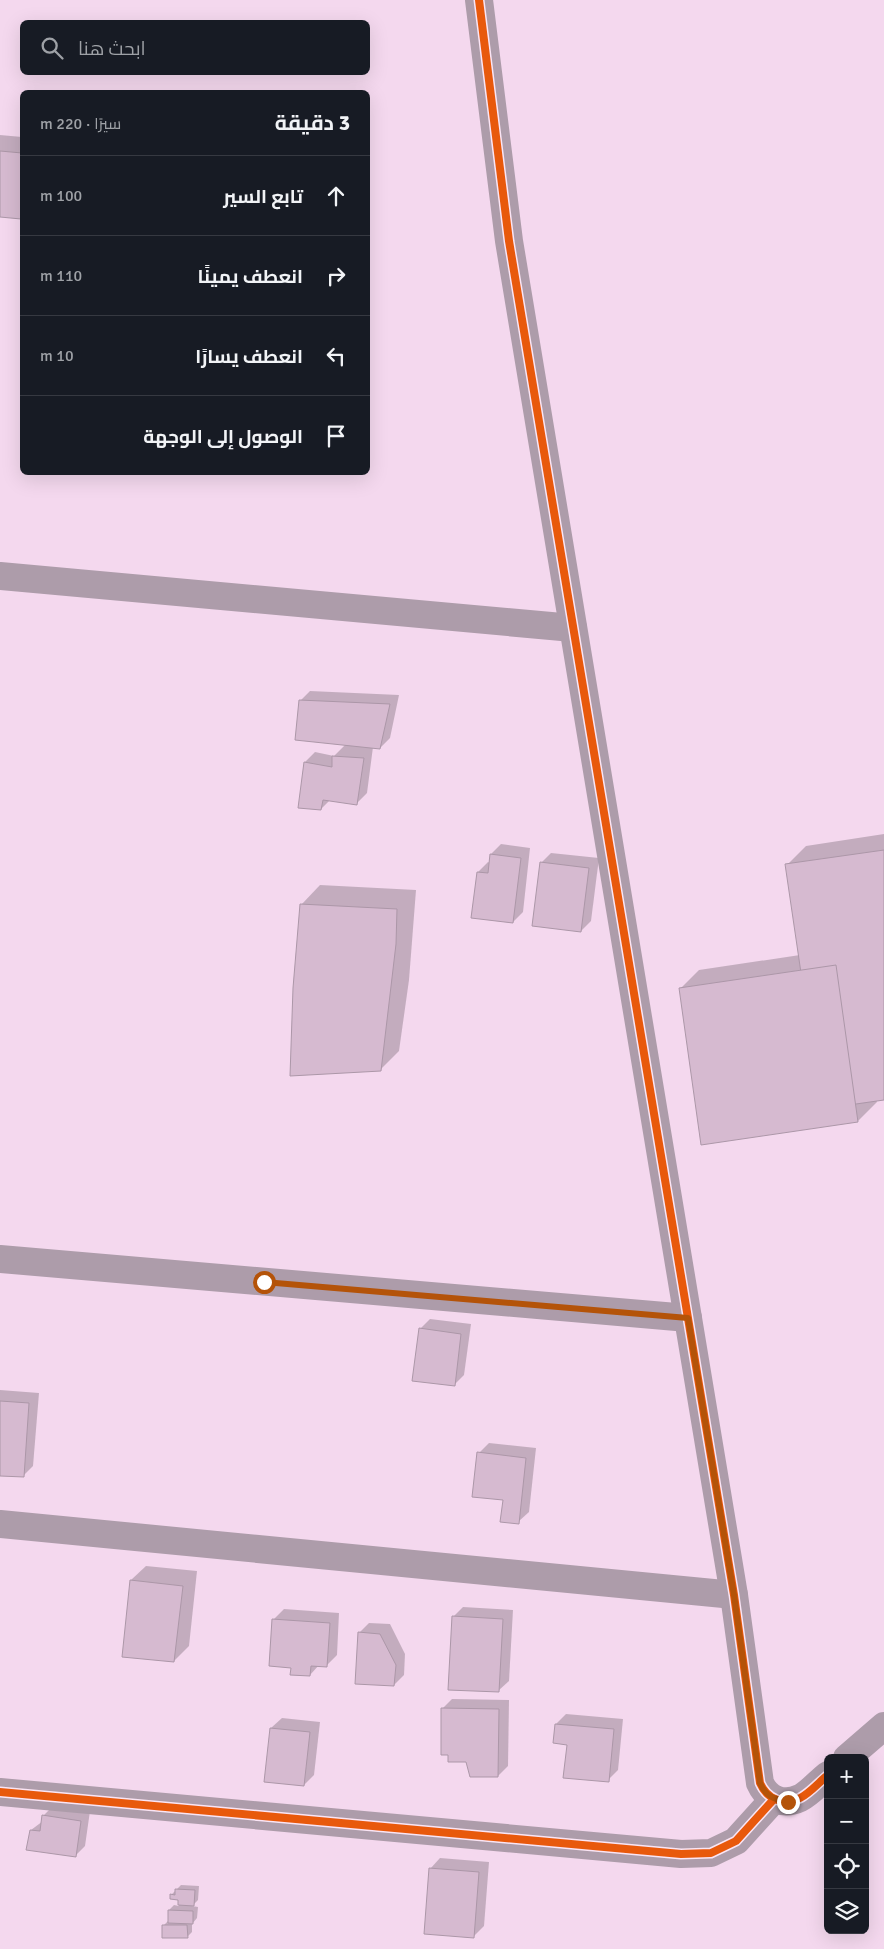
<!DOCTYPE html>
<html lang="ar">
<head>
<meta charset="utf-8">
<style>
  :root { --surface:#171b24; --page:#20242c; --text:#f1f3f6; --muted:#9ea1a6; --line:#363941 }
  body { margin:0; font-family:Signika,Cairo,sans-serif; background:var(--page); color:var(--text); direction:rtl }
  .controls { position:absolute; right:15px; bottom:15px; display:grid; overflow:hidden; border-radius:8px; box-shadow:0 5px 20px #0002 }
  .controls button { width:45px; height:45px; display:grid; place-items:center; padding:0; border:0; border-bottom:1px solid var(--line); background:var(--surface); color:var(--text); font:25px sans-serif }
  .stop { position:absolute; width:15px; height:15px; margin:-11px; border:4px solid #b45309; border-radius:50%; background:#fff }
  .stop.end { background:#b45309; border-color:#fff; box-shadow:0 1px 5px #0008 }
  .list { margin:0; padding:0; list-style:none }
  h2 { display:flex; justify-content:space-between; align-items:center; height:65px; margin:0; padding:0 20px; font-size:21px }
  h2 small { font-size:16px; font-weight:400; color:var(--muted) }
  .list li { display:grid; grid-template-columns:32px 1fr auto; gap:15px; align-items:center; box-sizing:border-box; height:80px; padding:0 20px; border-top:1px solid var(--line) }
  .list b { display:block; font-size:19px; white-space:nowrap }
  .list em { font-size:16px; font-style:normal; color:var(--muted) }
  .icon { flex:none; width:28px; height:28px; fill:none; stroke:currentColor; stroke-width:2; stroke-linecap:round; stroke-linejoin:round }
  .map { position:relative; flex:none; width:884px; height:1949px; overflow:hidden; direction:ltr }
  .search { position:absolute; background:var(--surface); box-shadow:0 5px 20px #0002; left:20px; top:20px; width:350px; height:55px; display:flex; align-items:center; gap:12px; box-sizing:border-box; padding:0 18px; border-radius:8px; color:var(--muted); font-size:19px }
  .panel { position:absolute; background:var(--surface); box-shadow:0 5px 20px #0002; left:20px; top:90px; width:350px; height:385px; border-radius:8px; direction:rtl }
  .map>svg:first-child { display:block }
  .shadow { fill:#0003 }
  .building { fill:#d6bad0; stroke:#ac97a8 }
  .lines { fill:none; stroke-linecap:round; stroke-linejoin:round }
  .minor { stroke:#ad9caa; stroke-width:28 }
  .cycleway-casing { stroke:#fae5f5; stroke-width:11 }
  .cycleway { stroke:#e8590c; stroke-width:8 }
  .route { stroke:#b45309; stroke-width:6 }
</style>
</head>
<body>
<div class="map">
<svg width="884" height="1949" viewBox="0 0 884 1949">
  <rect width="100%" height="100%" fill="#f4d8ee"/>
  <g class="shadow">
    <path d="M0,135L22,137V216L20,218L0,216Z"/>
    <path d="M310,691L399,695L390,738L380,748L373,747L367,793L357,803L330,800L321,809L305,762L315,752L334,756L346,744L300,701Z"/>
    <path d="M884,834V1098L876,1100L877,1102L858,1121L680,989L699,970L800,955L787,865L806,846Z"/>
    <path d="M501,844L530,848L523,912L513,922L478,872L488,862L490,863L491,854Z"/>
    <path d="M551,853L599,858L591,921L581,931L541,863Z"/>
    <path d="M320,885L416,890L409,980L399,1051L380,1070L301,905Z"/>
    <path d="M430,1319L471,1324L464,1375L454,1385L420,1329Z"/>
    <path d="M0,1390L39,1393L33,1466L23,1476L0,1474Z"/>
    <path d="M489,1443L536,1448L529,1512L518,1522L479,1453Z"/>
    <path d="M146,1566L197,1571L189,1646L174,1661L131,1580Z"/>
    <path d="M463,1607L513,1610L509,1681L498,1691L453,1617Z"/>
    <path d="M284,1609L339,1613L337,1655L326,1666L319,1665L310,1675L292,1666L274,1619Z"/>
    <path d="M369,1623L390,1624L405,1654L404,1675L394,1685L359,1633Z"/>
    <path d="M452,1699L509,1700L508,1766L498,1776L467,1761L442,1709Z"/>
    <path d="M566,1714L623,1719L618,1770L608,1780L568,1744L556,1724Z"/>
    <path d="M282,1718L320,1722L314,1775L304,1785L271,1728Z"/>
    <path d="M54,1805L90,1811L85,1846L75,1856L31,1830L43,1821V1816Z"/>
    <path d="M440,1858L489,1862L484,1926L474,1936L430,1869Z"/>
    <path d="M181,1885L199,1886L198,1900L192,1906L198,1907L197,1918L192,1924V1932L187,1937L163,1926L168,1921L169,1910L174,1905L179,1906V1899L171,1895Z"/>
  </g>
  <g class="building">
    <path d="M0,151L22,153L21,219L0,217Z"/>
    <path d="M299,700L390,704L380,749L295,740Z"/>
    <path d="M332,756L364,758L357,805L323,800L321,810L298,808L304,762L332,767Z"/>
    <path d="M884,850V1100L821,1109L785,864Z"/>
    <path d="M490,854L521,858L513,923L471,918L477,872L488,873Z"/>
    <path d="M540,862L589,868L581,932L532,926Z"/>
    <path d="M300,904L397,909L396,944L381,1071L290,1076L293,988Z"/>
    <path d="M836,965L858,1122L701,1145L679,988Z"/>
    <path d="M419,1328L461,1334L455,1386L412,1381Z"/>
    <path d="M0,1401L29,1403L24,1477L0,1476Z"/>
    <path d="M477,1452L526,1458L519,1524L500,1522L503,1500L472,1497Z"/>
    <path d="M130,1580L183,1586L174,1662L122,1657Z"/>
    <path d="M452,1616L503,1619L499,1692L448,1690Z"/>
    <path d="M272,1619L330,1623L327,1667L311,1666L310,1676L290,1675L291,1668L269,1666Z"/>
    <path d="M358,1632L380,1634L396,1665L394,1686L355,1684Z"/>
    <path d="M441,1708L499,1709L498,1777H470L466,1762H448V1755H441Z"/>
    <path d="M555,1724L614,1729L609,1782L563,1778L567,1745L553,1743Z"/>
    <path d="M270,1728L310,1732L304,1786L264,1782Z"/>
    <path d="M42,1815L81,1821L76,1857L26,1850L30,1830L40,1831Z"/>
    <path d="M429,1868L479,1872L474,1938L424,1934Z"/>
    <path d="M175,1889L195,1890L194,1906L178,1905V1900L170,1899V1894L175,1895Z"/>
    <path d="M168,1910L193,1911V1924L168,1923Z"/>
    <path d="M162,1925H187L188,1938H162Z"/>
  </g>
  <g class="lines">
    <g class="minor">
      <path d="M479,0L509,241L734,1595L760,1783C767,1799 783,1806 800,1798C810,1793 819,1782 828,1775"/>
      <path d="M0,576L573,628"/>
      <path d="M0,1259L688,1318"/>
      <path d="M0,1524L734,1595"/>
      <path d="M847,1758L884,1726"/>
      <path d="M0,1792L681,1854L711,1853L736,1841L774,1799"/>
    </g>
    <g class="cycleway-casing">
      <g id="cycleway">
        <path d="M479,0L509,241L734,1595L760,1783C767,1799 783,1806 800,1798C810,1793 819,1782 828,1775"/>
        <path d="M0,1792L681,1854L711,1853L736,1841L774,1799"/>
      </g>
    </g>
    <use href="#cycleway" class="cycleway"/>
  </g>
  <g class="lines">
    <path class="route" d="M264,1282L688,1318L734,1595L760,1783C766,1797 774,1799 788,1802"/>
  </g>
</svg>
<div class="controls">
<button>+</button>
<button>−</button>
<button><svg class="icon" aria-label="locate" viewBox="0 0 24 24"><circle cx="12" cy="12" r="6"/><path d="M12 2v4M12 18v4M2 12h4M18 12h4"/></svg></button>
<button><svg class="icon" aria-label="layers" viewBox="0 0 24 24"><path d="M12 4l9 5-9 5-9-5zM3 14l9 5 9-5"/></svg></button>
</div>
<div class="stop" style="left:264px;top:1282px"></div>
<div class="stop end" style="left:788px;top:1802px"></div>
<div class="search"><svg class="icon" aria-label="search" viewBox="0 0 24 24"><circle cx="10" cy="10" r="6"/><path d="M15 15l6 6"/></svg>ابحث هنا</div>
<section class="panel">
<h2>3 دقيقة<small>سيرًا · 220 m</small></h2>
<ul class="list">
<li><svg class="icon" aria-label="ahead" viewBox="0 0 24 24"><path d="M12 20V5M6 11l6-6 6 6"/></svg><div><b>تابع السير</b></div><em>100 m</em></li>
<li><svg class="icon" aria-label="right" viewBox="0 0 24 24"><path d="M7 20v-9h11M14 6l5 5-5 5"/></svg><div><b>انعطف يمينًا</b></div><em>110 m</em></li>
<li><svg class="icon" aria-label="left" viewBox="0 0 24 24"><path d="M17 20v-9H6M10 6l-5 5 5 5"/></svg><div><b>انعطف يسارًا</b></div><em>10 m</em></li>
<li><svg class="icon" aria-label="arrive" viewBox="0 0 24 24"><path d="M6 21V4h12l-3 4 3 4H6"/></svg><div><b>الوصول إلى الوجهة</b></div></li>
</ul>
</section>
</div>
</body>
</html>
